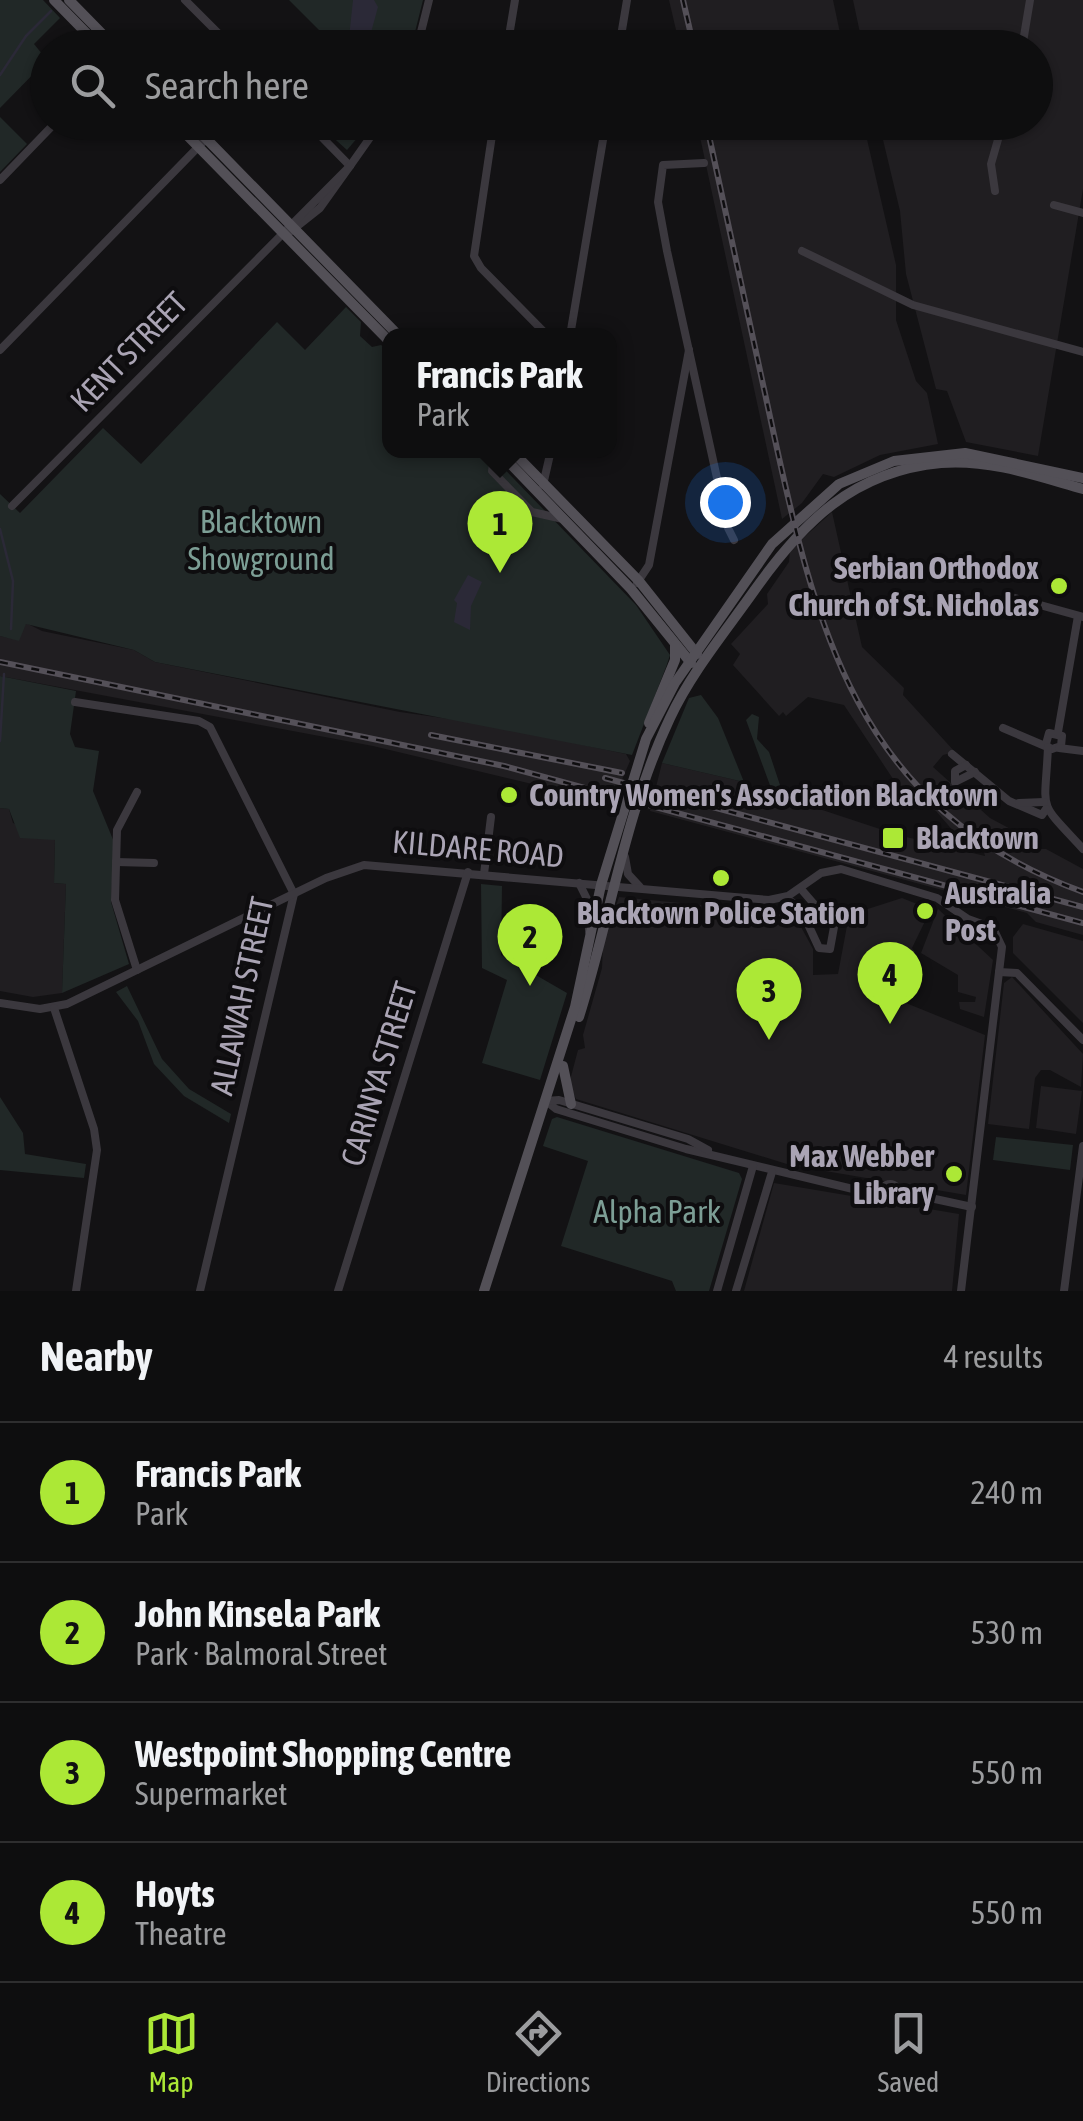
<!DOCTYPE html>
<html lang="en">
<head>
<meta charset="utf-8">
<style>
  :root { --surface:#0e0e0f; --page:#171718; --text:#f1f3f6; --muted:#9b9c9e; --line:#2e2e2f; --accent:#ace836 }
  body { margin:0; font-family:"Asap Condensed",sans-serif; background:var(--page); color:var(--text) }
  .you { position:absolute; left:725px; top:502px; width:35px; height:35px; margin:-25px; border:8px solid #fff; border-radius:50%; background:#1a73e8; box-shadow:0 0 0 15px #1a73e833 }
  .badge { display:grid; place-items:center; width:65px; height:65px; border-radius:50%; background:var(--accent); color:#111; font-size:32px; font-weight:700 }
  .pin { position:absolute; translate:-50% -82px; filter:drop-shadow(0 2px 5px #0008) }
  .pin::after { content:''; position:absolute; top:52px; width:35px; height:30px; background:inherit; clip-path:polygon(0 0,100% 0,50% 100%) }
  .popup { position:absolute; left:382px; top:328px; width:235px; height:130px; box-sizing:border-box; display:grid; place-content:center; border-radius:20px; background:var(--surface); filter:drop-shadow(0 2px 8px #0005); font-size:32px; white-space:nowrap; color:var(--muted) }
  .popup b { font-size:38px; color:var(--text) }
  .popup::after { content:''; position:absolute; left:50%; top:100%; margin-left:-20px; border:20px solid transparent; border-top-color:var(--surface) }
  .list { margin:0; padding:0; list-style:none }
  h2 { display:flex; justify-content:space-between; align-items:center; height:130px; margin:0; padding:0 40px; font-size:42px }
  h2 small { font-size:32px; font-weight:400; color:var(--muted) }
  .list li { display:grid; grid-template-columns:65px 1fr auto; gap:30px; align-items:center; box-sizing:border-box; height:140px; padding:0 40px; border-top:2px solid var(--line) }
  .list b { display:block; font-size:38px; white-space:nowrap }
  .list p { margin:0; font-size:32px; white-space:nowrap; color:var(--muted) }
  .list em { font-size:32px; font-style:normal; color:var(--muted) }
  .icon { flex:none; width:55px; height:55px; fill:none; stroke:currentColor; stroke-width:2; stroke-linecap:round; stroke-linejoin:round }
  .map { position:relative; flex:none; width:1083px; height:1291px; overflow:hidden }
  .search { position:absolute; background:var(--surface); box-shadow:0 2px 8px #0004; left:30px; right:30px; top:30px; height:110px; display:flex; align-items:center; gap:25px; box-sizing:border-box; padding:0 35px; border-radius:55px; color:var(--muted); font-size:38px }
  .sheet { height:690px; background:var(--surface) }
  nav { display:flex; justify-content:space-around; align-items:center; box-sizing:border-box; height:140px; border-top:2px solid var(--line); background:var(--surface); font-size:28px; color:var(--muted) }
  nav a { display:grid; justify-items:center; gap:5px }
  nav .on { color:var(--accent) }
  .map>svg:first-child { display:block }
  .built { fill:#201e21 }
  .green { fill:#212827 }
  .water { fill:#2b2937 }
  .lines { fill:none; stroke-linecap:round; stroke-linejoin:round }
  .stream { stroke:#2b2937; stroke-width:2.5 }
  .minor { stroke:#3b383e; stroke-width:8 }
  .major { stroke:#535057; stroke-width:10 }
  .rail-casing { stroke:#545058; stroke-width:6 }
  .rail { stroke:#0e0d0f; stroke-width:2.5; stroke-dasharray:8; stroke-linecap:butt }
  .poi-dot { fill:#ace836; stroke:#0e0d0f; stroke-width:4 }
  .labels { text-anchor:middle; stroke-width:8; stroke-linejoin:round; paint-order:stroke }
  .street-label { font-size:32px; fill:#aaa4b4; stroke:#0e0d0f }
  .park-label { font-size:32px; fill:#7c9e95; stroke:#0e0d0f }
  .poi-label { font-size:32px; font-weight:bold; fill:#aaa4b4; stroke:#0e0d0f; text-anchor:start }
</style>
</head>
<body>
<div class="map">
<svg width="1083" height="1291" viewBox="0 0 1083 1291">
  <rect width="100%" height="100%" fill="#131214"/>
  <g class="built">
    <path d="M669,0H833L843,47H680Z"/>
    <path d="M853,0H1083V189L1038,456L966,442L947,391L936,389L906,274L900,211L879,123L1036,122V48L863,47Z"/>
    <path d="M863,122L896,265V320L916,381L927,393L938,444L880,455L834,477L823,474L802,503L782,519L697,123Z"/>
    <path d="M832,512L862,647L904,688L903,695L955,752L943,755L933,767L990,818L1029,839L1022,841L1024,849H1046L1083,869V935L1036,922L1027,913L650,811L662,763L744,782L752,793L763,797H783L898,835L985,856L983,848L960,839L936,811L901,791L844,705L808,697L786,716L783,712L779,716L733,665L740,654L731,644L768,604L767,594L789,562L790,550Z"/>
    <path d="M26,623L42,631L134,650L155,662L400,712L478,723L626,754L630,761L612,803L373,746L0,676V636L18,640Z"/>
    <path d="M0,808L9,809L13,823L55,840L54,883L66,884L62,993L33,997L0,991Z"/>
    <path d="M619,897L794,914L813,949V975L838,974L849,915L902,898L927,908L929,913L912,948L915,952L896,999L985,1035L966,1195L790,1165L576,1099L569,1084L578,1050L585,1048L583,1035L602,968L603,943Z"/>
    <path d="M938,909L993,960L984,1017L960,1009L959,1002H975L976,997L958,992V975L921,953Z"/>
    <path d="M1023,924L1083,941V1023L1013,953V937Z"/>
    <path d="M1012,977L1083,1054L1081,1087L1050,1070H1041L1035,1078L1029,1129L988,1124L1004,983Z"/>
    <path d="M1041,1086L1082,1091L1076,1134L1036,1128Z"/>
    <path d="M774,1183L959,1214L952,1291H744Z"/>
  </g>
  <g class="green">
    <path d="M0,0H43L60,18L34,44L47,60L0,108Z"/>
    <path d="M289,0H423L411,48L336,47Z"/>
    <path d="M0,117L27,144L0,172Z"/>
    <path d="M317,123H370L347,150Z"/>
    <path d="M346,307L361,322L360,336L372,347L381,345L390,352V450L487,451L636,605L670,655L666,667L632,755L155,662L134,650L26,624L19,641L0,636V494L20,513L103,428L141,464L277,322L305,350Z"/>
    <path d="M0,676L76,691L70,734L75,747L99,751L93,791L114,842L111,902L129,964L62,993L66,884L54,883L55,840L20,838L9,809L0,808Z"/>
    <path d="M701,695L718,718L744,782L662,763L689,698Z"/>
    <path d="M752,714L759,717L757,739L769,752L784,797L775,799L746,720Z"/>
    <path d="M481,884L502,886L501,955L567,993L540,1080L482,1063L507,980L482,968Z"/>
    <path d="M127,986L162,1059L189,1089L231,1114L229,1123L184,1096L154,1064L138,1021L116,992Z"/>
    <path d="M0,1097L23,1133L25,1154L86,1164L84,1178L0,1170Z"/>
    <path d="M557,1117L739,1173L742,1179L709,1291H676L672,1281L561,1246L588,1161L543,1146L552,1119Z"/>
    <path d="M996,1137L1073,1145L1070,1170L993,1160Z"/>
  </g>
  <g class="water">
    <path d="M353,0H374L378,7L367,47H348Z"/>
    <path d="M468,575L482,582L471,606L470,630L454,622L457,603L454,600Z"/>
  </g>
  <g class="lines">
    <g class="stream">
      <path d="M0,75L26,36L51,11"/>
      <path d="M0,529L13,581L11,629"/>
      <path d="M0,741L4,674"/>
    </g>
    <g class="minor">
      <path d="M185,0L233,48"/>
      <path d="M417,48L429,0"/>
      <path d="M507,48L515,0"/>
      <path d="M619,48L627,0"/>
      <path d="M1022,48L1030,0"/>
      <path d="M307,122L350,166"/>
      <path d="M494,122L474,256L481,268L548,336"/>
      <path d="M704,163L663,165L658,202L667,251L728,528L734,540"/>
      <path d="M0,180L56,122"/>
      <path d="M995,191L991,164L1003,122"/>
      <path d="M1054,205L1083,213"/>
      <path d="M291,231L320,208L350,166"/>
      <path d="M802,251L913,305L1083,352"/>
      <path d="M570,336L606,122"/>
      <path d="M0,350L206,139"/>
      <path d="M495,450L492,471L532,512L563,519"/>
      <path d="M543,485L551,450"/>
      <path d="M12,506L350,166L381,122"/>
      <path d="M637,583L649,565L689,350"/>
      <path d="M1011,597L1083,617"/>
      <path d="M75,702L199,721L210,727L294,894L200,1291"/>
      <path d="M1003,728L1052,749L1061,746L1062,736L1049,733L1046,744"/>
      <path d="M1058,732L1078,616"/>
      <path d="M1048,747C1045,815 1036,798 1083,849"/>
      <path d="M1059,748L1083,751"/>
      <path d="M952,754L1009,801L1042,815L1046,809"/>
      <path d="M966,765L955,771V782L975,772"/>
      <path d="M1019,803L1044,802"/>
      <path d="M625,857L628,874L640,887"/>
      <path d="M116,862L154,863"/>
      <path d="M484,874L491,817"/>
      <path d="M579,883L588,901L589,931"/>
      <path d="M785,898L800,907L819,948L830,949L834,927L801,889"/>
      <path d="M137,970L115,900L117,830L137,792"/>
      <path d="M999,972L1017,973L1083,1040"/>
      <path d="M0,1003L40,1009L67,1004L326,878L364,865L769,900L788,896L821,873L841,869L937,898L968,919L993,928L1002,947L961,1291"/>
      <path d="M54,1008L94,1129L97,1150L76,1291"/>
      <path d="M546,1101L556,1109L686,1149L882,1196"/>
      <path d="M546,1101L559,1100L688,1139L708,1150"/>
      <circle cx="890" cy="1193" r="9"/>
      <path d="M898,1191L972,1207"/>
      <path d="M338,1291L468,872"/>
      <path d="M717,1291L753,1166"/>
      <path d="M736,1291L772,1172"/>
      <path d="M1064,1291L1083,1146"/>
    </g>
    <g class="major">
      <path d="M54,0L101,48"/>
      <path d="M69,0L116,48"/>
      <path d="M174,122L390,342"/>
      <path d="M190,122L399,336"/>
      <path d="M497,450L631,589L691,663"/>
      <path d="M511,450L639,581L697,654"/>
      <path d="M649,723L675,660V645"/>
      <path d="M579,1017C610,919 625,813 670,718C691,673 725,632 754,591C802,523 853,471 941,463C990,459 1037,476 1083,489"/>
      <path d="M563,1066L571,1104"/>
      <path d="M484,1291L575,1007L601,885L646,739L675,683L772,544L839,484L894,461L965,453L1083,478"/>
    </g>
    <g class="rail-casing">
      <g id="rail">
        <path d="M683,0L694,48"/>
        <path d="M706,122C727,219 748,315 769,412C815,626 854,808 1083,892"/>
        <path d="M0,662L504,766L1083,923"/>
        <path d="M431,735L622,773"/>
        <path d="M605,778L1083,907"/>
      </g>
    </g>
    <use href="#rail" class="rail"/>
  </g>
  <g class="poi-dot">
    <circle cx="1059" cy="586" r="10"/>
    <circle cx="509" cy="795" r="10"/>
    <rect x="881" y="826" width="24" height="24" rx="5"/>
    <circle cx="721" cy="878" r="10"/>
    <circle cx="925" cy="911" r="10"/>
    <circle cx="954" cy="1174" r="10"/>
  </g>
  <g class="labels">
    <g class="street-label">
      <text transform="translate(129 352) rotate(-46)" y="11">KENT STREET</text>
      <text transform="translate(478 849) rotate(5)" y="11">KILDARE ROAD</text>
      <text transform="translate(242 996) rotate(-78)" y="11">ALLAWAH STREET</text>
      <text transform="translate(379 1074) rotate(-73)" y="11">CARINYA STREET</text>
    </g>
    <g class="park-label">
      <text x="261" y="533">Blacktown<tspan x="261" dy="37">Showground</tspan></text>
      <text x="657" y="1223">Alpha Park</text>
    </g>
    <g class="poi-label">
      <text x="1039" y="579" text-anchor="end">Serbian Orthodox<tspan x="1039" dy="37">Church of St. Nicholas</tspan></text>
      <text x="529" y="806">Country Women's Association Blacktown</text>
      <text x="916" y="849">Blacktown</text>
      <text x="945" y="904">Australia<tspan x="945" dy="37">Post</tspan></text>
      <text x="721" y="924" text-anchor="middle">Blacktown Police Station</text>
      <text x="934" y="1167" text-anchor="end">Max Webber<tspan x="934" dy="37">Library</tspan></text>
    </g>
  </g>
</svg>
<div class="you"></div>
<div class="pin badge" style="left:500px;top:573px">1</div>
<div class="popup"><b>Francis Park</b>Park</div>
<div class="pin badge" style="left:530px;top:986px">2</div>
<div class="pin badge" style="left:769px;top:1040px">3</div>
<div class="pin badge" style="left:890px;top:1024px">4</div>
<div class="search"><svg class="icon" aria-label="search" viewBox="0 0 24 24"><circle cx="10" cy="10" r="6"/><path d="M15 15l6 6"/></svg>Search here</div>
</div>
<section class="sheet">
<h2>Nearby<small>4 results</small></h2>
<ul class="list">
<li><span class="badge">1</span><div><b>Francis Park</b><p>Park</p></div><em>240 m</em></li>
<li><span class="badge">2</span><div><b>John Kinsela Park</b><p>Park · Balmoral Street</p></div><em>530 m</em></li>
<li><span class="badge">3</span><div><b>Westpoint Shopping Centre</b><p>Supermarket</p></div><em>550 m</em></li>
<li><span class="badge">4</span><div><b>Hoyts</b><p>Theatre</p></div><em>550 m</em></li>
</ul>
</section>
<nav>
<a class="on"><svg class="icon" aria-label="map" viewBox="0 0 24 24"><path d="M3 6l6-2 6 2 6-2v14l-6 2-6-2-6 2zM9 4v14M15 6v14"/></svg>Map</a>
<a><svg class="icon" aria-label="directions" viewBox="0 0 24 24"><path d="M12 3l9 9-9 9-9-9zM9 14v-3h6M13 9l2 2-2 2"/></svg>Directions</a>
<a><svg class="icon" aria-label="saved" viewBox="0 0 24 24"><path d="M7 4h10v16l-5-4-5 4z"/></svg>Saved</a>
</nav>
</body>
</html>
